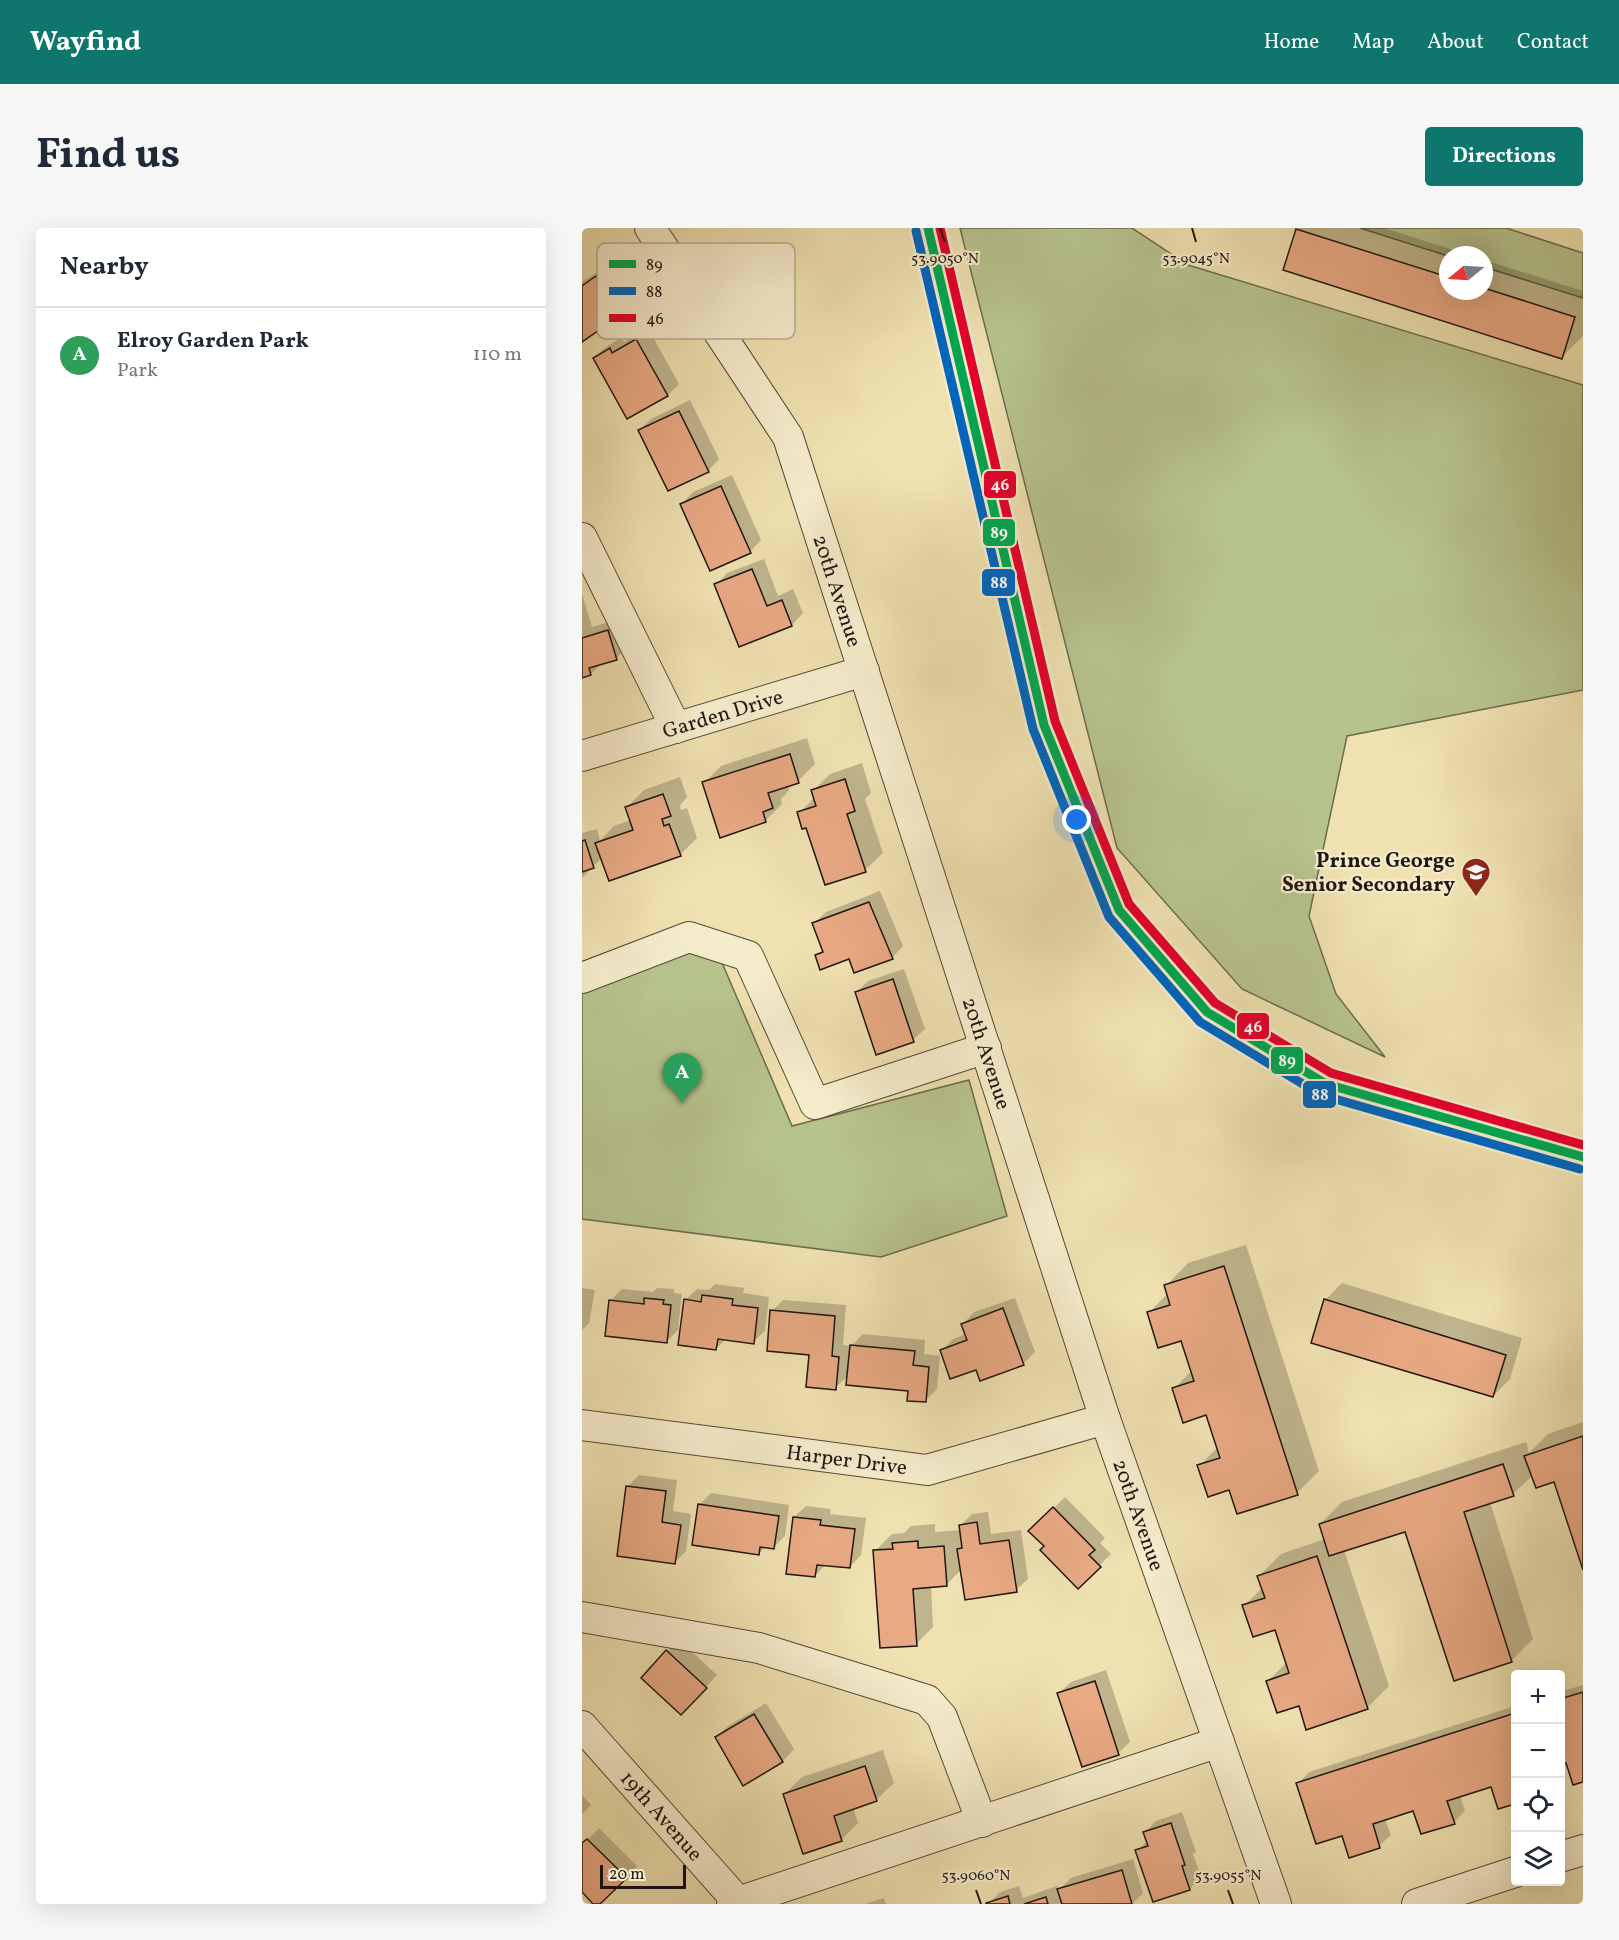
<!DOCTYPE html>
<html lang="en">
<head>
<meta charset="utf-8">
<style>
  :root { --surface:#fff; --page:#f6f6f7; --text:#1f2937; --muted:#747a83; --line:#e0e1e3; --accent:#0f766e }
  body { margin:0; font-family:Vollkorn,serif; background:var(--page); color:var(--text) }
  .controls { position:absolute; right:18px; bottom:18px; display:grid; overflow:hidden; border-radius:6px; box-shadow:0 6px 24px #0002 }
  .controls button { width:54px; height:54px; display:grid; place-items:center; padding:0; border:0; border-bottom:2px solid var(--line); background:var(--surface); color:var(--text); font:30px sans-serif }
  .compass { position:absolute; left:857px; top:18px; width:54px; height:54px; border-radius:50%; background:var(--surface); box-shadow:0 6px 24px #0002; rotate:252deg }
  .scale { position:absolute; left:18px; bottom:15px; width:86px; box-sizing:border-box; padding-left:6px; border:3px solid #211510; border-top:0; font-size:16px; line-height:21px; white-space:nowrap; color:#211510; -webkit-text-stroke:4px #f5eccc; paint-order:stroke }
  .you { position:absolute; left:495px; top:592px; width:21px; height:21px; margin:-15px; border:4px solid #fff; border-radius:50%; background:#1a73e8; box-shadow:0 0 0 9px #1a73e833 }
  .badge { display:grid; place-items:center; width:39px; height:39px; border-radius:50%; background:var(--accent); color:#fff; font-size:20px; font-weight:700 }
  .pin { position:absolute; translate:-50% -50px; filter:drop-shadow(0 2px 3px #0008) }
  .pin::after { content:''; position:absolute; top:32px; width:21px; height:18px; background:inherit; clip-path:polygon(0 0,100% 0,50% 100%) }
  .list { margin:0; padding:0; list-style:none }
  h2 { display:flex; justify-content:space-between; align-items:center; height:78px; margin:0; padding:0 24px; font-size:26px }
  h2 small { font-size:20px; font-weight:400; color:var(--muted) }
  .list li { display:grid; grid-template-columns:39px 1fr auto; gap:18px; align-items:center; box-sizing:border-box; height:96px; padding:0 24px; border-top:2px solid var(--line) }
  .list b { display:block; font-size:22px; white-space:nowrap }
  .list p { margin:0; font-size:20px; white-space:nowrap; color:var(--muted) }
  .list em { font-size:20px; font-style:normal; color:var(--muted) }
  .icon { flex:none; width:33px; height:33px; fill:none; stroke:currentColor; stroke-width:2; stroke-linecap:round; stroke-linejoin:round }
  .map { position:relative; flex:none; width:1001px; height:1676px; overflow:hidden; border-radius:6px }
  header { display:flex; align-items:center; gap:36px; box-sizing:border-box; height:84px; padding:0 30px; background:var(--accent); color:#fff }
  header strong { font-size:28px }
  nav { display:flex; gap:33px; margin-inline-start:auto; font-size:21px }
  .intro { display:flex; align-items:center; justify-content:space-between; box-sizing:border-box; height:144px; padding:0 36px }
  h1 { margin:0; font-size:42px }
  .button { padding:15px 27px; border-radius:6px; background:var(--accent); color:#fff; font-size:21px; font-weight:700 }
  main { display:flex; gap:36px; padding:0 36px }
  aside { flex:1; background:var(--surface); border-radius:6px; box-shadow:0 6px 24px #0002 }
  .map>svg:first-child { display:block }
  .green { fill:#b7c38d; stroke:#6c6c4e; stroke-width:1.5 }
  .shadow { fill:#0003 }
  .building { fill:#e8a983; stroke:#211510; stroke-width:1.5 }
  .lines { fill:none; stroke-linecap:round; stroke-linejoin:round }
  .minor-casing { stroke:#544838; stroke-width:32 }
  .minor { stroke:#f5eccc; stroke-width:30 }
  .bus-1-casing { stroke:#f5eccc; stroke-width:14 }
  .bus-2-casing { stroke:#f5eccc; stroke-width:14 }
  .bus-3-casing { stroke:#f5eccc; stroke-width:14 }
  .bus-1 { stroke:#00a651; stroke-width:9 }
  .bus-2 { stroke:#0065bd; stroke-width:9 }
  .bus-3 { stroke:#e4002b; stroke-width:9 }
  .ticks { fill:none; stroke:#211510; stroke-width:2 }
  .labels { text-anchor:middle; stroke-width:4.5; stroke-linejoin:round; paint-order:stroke }
  .street-label { font-size:21px; fill:#211510; stroke:#f5eccc }
  .poi-label { font-size:21px; font-weight:bold; fill:#211510; stroke:#f5eccc; text-anchor:end }
  .key { fill:#f5eccc; stroke:#b5ac94; stroke-width:1.5 }
  .key-label { font-size:16px; fill:#211510 }
  .ticks-label { font-size:15px; text-anchor:middle; fill:#211510; stroke:#f5eccc; stroke-width:4.5; stroke-linejoin:round; paint-order:stroke }
  .line-badge { stroke:#f5eccc; stroke-width:2 }
  .badge-label { font-size:16px; text-anchor:middle; font-weight:bold; fill:#fff }
</style>
</head>
<body>
<header>
<strong>Wayfind</strong>
<nav><a>Home</a><a>Map</a><a>About</a><a>Contact</a></nav>
</header>
<div class="intro"><h1>Find us</h1><a class="button">Directions</a></div>
<main>
<aside>
<h2>Nearby<small></small></h2>
<ul class="list">
<li><span class="badge" style="background:#2e9e5b">A</span><div><b>Elroy Garden Park</b><p>Park</p></div><em>110 m</em></li>
</ul>
</aside>
<div class="map">
<svg width="1001" height="1676" viewBox="0 0 1001 1676">
  <rect width="100%" height="100%" fill="#efe1b0"/>
  <filter id="stains"><feTurbulence type="fractalNoise" baseFrequency=".00333" numOctaves="4"/><feColorMatrix values="0 0 0 0 .2 0 0 0 0 .09 0 0 0 0 .02 0 0 0 .5 -.17"/></filter>
  <radialGradient id="worn" r=".72"><stop offset=".6" stop-color="#630" stop-opacity="0"/><stop offset="1" stop-color="#630" stop-opacity=".3"/></radialGradient>
  <g class="green">
    <path d="M378,0H550L606,37L1001,157V462L765,508L727,688L754,766L803,829L660,761L535,620Z"/>
    <path d="M778,0H924L1001,25V70L902,39V27L866,28Z"/>
    <path d="M129,709L210,898L387,852L425,988L299,1029L0,991V755Z"/>
  </g>
  <g class="shadow">
    <path d="M717,0H802L887,27H866V63H902V32L1001,63V108L980,129L715,2Z"/>
    <path d="M32,33L56,68L39,85L0,112V54Z"/>
    <path d="M66,100L97,156L86,167L46,189L12,130L24,119L39,110L42,114Z"/>
    <path d="M108,172L137,231L126,243L58,202L69,191Z"/>
    <path d="M150,247L179,312L168,324L100,276L111,264Z"/>
    <path d="M182,331L196,368L211,361L221,385L210,397L158,417L134,357L145,345Z"/>
    <path d="M0,366L10,399L37,391L45,419L34,431L20,435L9,446L0,449Z"/>
    <path d="M225,510L233,536L216,553L206,557L207,562L199,571L200,576L183,593L122,555L139,538Z"/>
    <path d="M280,535L289,565L283,571L301,625L283,642L224,598L217,585L233,569L231,563L248,546Z"/>
    <path d="M98,549L105,569L98,577L99,582L105,580L115,610L98,627L20,630L0,650V605L15,601L18,612L32,598L49,592L45,579L62,562Z"/>
    <path d="M298,663L321,718L310,730L235,728L241,721L232,695L244,684Z"/>
    <path d="M322,741L343,801L331,812L275,764L286,753Z"/>
    <path d="M664,1017L737,1243L715,1265L648,1260L617,1238L636,1219L625,1185L592,1161L610,1142L600,1111L567,1085L586,1065L584,1058L606,1035Z"/>
    <path d="M760,1055L940,1110L928,1151L911,1168L743,1072Z"/>
    <path d="M133,1056L162,1060L161,1065L187,1069L183,1103L171,1114L144,1111L134,1121L103,1072L115,1061L127,1062Z"/>
    <path d="M0,1060L13,1062L7,1095L0,1102Z"/>
    <path d="M75,1060L92,1061V1065L100,1066L96,1102L85,1113L28,1073L40,1061L71,1064Z"/>
    <path d="M433,1070L453,1124L441,1136L395,1140L360,1122L371,1111L384,1106L381,1096L392,1084Z"/>
    <path d="M201,1072L264,1077L261,1117L269,1118L281,1106L343,1112L342,1126L358,1128L355,1161L343,1173L327,1162L267,1147L253,1160L228,1125L190,1083Z"/>
    <path d="M1001,1194V1337L973,1253L951,1247L931,1266L908,1274L951,1411L929,1433L824,1302L762,1322L807,1458L785,1480L718,1476L686,1453L705,1434L694,1400L662,1378L681,1359L677,1348L699,1326L743,1311L738,1296L760,1274L944,1214L947,1225L966,1206Z"/>
    <path d="M57,1247L95,1252L91,1283L109,1286L104,1323L93,1334L46,1258Z"/>
    <path d="M129,1265L207,1277L203,1308L192,1319L184,1318L177,1326L117,1277Z"/>
    <path d="M483,1269L523,1310L518,1315L529,1326L496,1359L464,1318L449,1303Z"/>
    <path d="M224,1278L249,1281L248,1286L284,1290L279,1327L268,1339L244,1336L233,1348L212,1289Z"/>
    <path d="M406,1284L409,1306L439,1302L446,1351L434,1362L380,1341L364,1357L349,1358L351,1399L334,1416L293,1323L310,1306L322,1305L329,1298L353,1296V1304L379,1302L378,1298L390,1286Z"/>
    <path d="M97,1412L135,1447L111,1474L85,1423Z"/>
    <path d="M524,1442L548,1514L536,1525L477,1465L489,1454Z"/>
    <path d="M1001,1457V1552L985,1534L978,1536V1464Z"/>
    <path d="M184,1475L212,1521L201,1533L162,1556L134,1509L146,1498Z"/>
    <path d="M933,1478V1574L917,1579L910,1557L878,1567L883,1583L872,1594L832,1581L803,1591L809,1607L797,1618L760,1606L716,1556L727,1544Z"/>
    <path d="M301,1522L312,1555L294,1572L271,1579L276,1595L259,1612L203,1566L220,1549Z"/>
    <path d="M0,1567L9,1577L0,1586Z"/>
    <path d="M600,1584L614,1624L611,1626L619,1649L608,1661L572,1672L555,1623L565,1613L563,1604L574,1593Z"/>
    <path d="M17,1600L55,1638L16,1676H13L0,1662V1617Z"/>
    <path d="M551,1631L561,1665L550,1676H406L418,1664L437,1658L441,1670L475,1658L477,1662L489,1650Z"/>
    <path d="M302,1670L304,1676H283Z"/>
  </g>
  <g class="building">
    <path d="M714,1L866,49V63H902V60L993,89L980,131L701,42Z"/>
    <path d="M14,48L40,86L0,114V58Z"/>
    <path d="M54,111L86,168L45,191L11,130L28,120L30,125Z"/>
    <path d="M97,183L127,244L86,263L56,202Z"/>
    <path d="M139,258L169,325L128,343L98,276Z"/>
    <path d="M170,341L185,378L200,372L210,398L157,419L132,356Z"/>
    <path d="M26,402L35,432L7,440L9,447L0,450V410Z"/>
    <path d="M208,526L217,555L186,565L191,580L181,584L184,594L138,610L120,554Z"/>
    <path d="M263,551L273,583L265,586L284,644L243,657L224,600L220,601L215,584L234,578L229,562Z"/>
    <path d="M81,566L89,588L80,591L82,598L87,596L99,628L27,653L13,615L51,602L43,579Z"/>
    <path d="M3,612L12,640L0,644V613Z"/>
    <path d="M287,674L311,731L272,745L267,731L238,742L233,727L241,724L230,695Z"/>
    <path d="M311,751L332,814L294,827L273,764Z"/>
    <path d="M642,1038L716,1267L655,1286L647,1262L626,1269L615,1237L638,1230L624,1187L601,1195L590,1160L612,1153L599,1113L576,1120L565,1084L588,1077L582,1057Z"/>
    <path d="M120,1067L151,1071L150,1077L176,1080L172,1116L136,1111L134,1122L96,1117L102,1071L119,1074Z"/>
    <path d="M62,1070L82,1072L81,1076L89,1077L85,1115L23,1108L27,1072L62,1076Z"/>
    <path d="M742,1071L924,1127L911,1169L729,1115Z"/>
    <path d="M421,1080L442,1137L398,1153L394,1142L368,1151L358,1122L385,1112L379,1096Z"/>
    <path d="M188,1082L253,1088L250,1128L257,1129L254,1162L224,1159L227,1127L185,1123Z"/>
    <path d="M268,1117L333,1123L331,1137L347,1139L344,1174L325,1173L326,1163L264,1157Z"/>
    <path d="M1001,1208V1342L972,1254L954,1260L942,1228Z"/>
    <path d="M921,1236L932,1268L882,1284L930,1434L872,1453L823,1304L747,1328L737,1296Z"/>
    <path d="M44,1258L84,1263L80,1294L99,1297L93,1336L35,1328Z"/>
    <path d="M116,1276L197,1288L192,1321L178,1319L177,1327L110,1317Z"/>
    <path d="M471,1279L513,1322L507,1327L519,1339L496,1361L458,1322L462,1318L446,1303Z"/>
    <path d="M211,1289L239,1292L238,1297L273,1301L268,1340L235,1337L233,1349L204,1346Z"/>
    <path d="M395,1294L398,1316L427,1312L435,1364L383,1372L375,1321L380,1320L377,1297Z"/>
    <path d="M336,1313V1320L362,1318L365,1358L331,1361L335,1418L298,1420L291,1322L311,1321L310,1315Z"/>
    <path d="M735,1328L786,1481L724,1502L717,1478L695,1485L684,1453L707,1445L693,1402L671,1409L660,1377L683,1370L675,1348Z"/>
    <path d="M84,1422L125,1460L99,1487L59,1450Z"/>
    <path d="M513,1453L537,1527L500,1539L475,1465Z"/>
    <path d="M1001,1464V1554L991,1557L984,1535L978,1537V1471Z"/>
    <path d="M933,1485V1576L916,1581L909,1559L865,1573L873,1596L839,1606L831,1583L791,1596L798,1620L767,1630L760,1608L734,1616L714,1555Z"/>
    <path d="M172,1486L201,1534L161,1558L133,1509Z"/>
    <path d="M283,1538L295,1573L252,1588L260,1613L221,1626L201,1566Z"/>
    <path d="M589,1595L603,1637L600,1638L608,1662L571,1674L553,1622L566,1618L561,1604Z"/>
    <path d="M5,1611L45,1650L18,1676H11L0,1664V1615Z"/>
    <path d="M540,1642L550,1676H480L475,1661Z"/>
    <path d="M426,1668L428,1676H405L404,1675Z"/>
    <path d="M464,1669L466,1676H442Z"/>
  </g>
  <g class="lines">
    <g class="minor-casing">
      <g id="minor">
        <path id="s1" d="M68,0L206,209L523,1191L694,1676"/>
        <path d="M346,0L462,497L537,682L625,784L744,856L1001,929"/>
        <path d="M0,310L94,500"/>
        <path id="s2" d="M0,528L282,443"/>
        <path d="M0,750L107,709L166,728L233,876L404,820"/>
        <path id="s3" d="M0,1197L345,1242L523,1191"/>
        <path d="M0,1389L177,1420L345,1472L360,1489L400,1594"/>
        <path id="s4" d="M0,1498L158,1676"/>
        <path d="M978,1629L1001,1622"/>
        <path d="M150,1676L637,1514"/>
        <path d="M835,1676L933,1644"/>
      </g>
    </g>
    <use href="#minor" class="minor"/>
    <g class="bus-1-casing">
      <path id="bus-1" d="M346,0L462,497L537,682L625,784L744,856L1001,929"/>
    </g>
    <g class="bus-2-casing">
      <path id="bus-2" d="M334,3L451,501L527,689L618,794L739,867L998,941"/>
    </g>
    <g class="bus-3-casing">
      <path id="bus-3" d="M358,0L473,493L547,676L633,775L749,845L1001,917"/>
    </g>
    <use href="#bus-1" class="bus-1"/>
    <use href="#bus-2" class="bus-2"/>
    <use href="#bus-3" class="bus-3"/>
  </g>
  <path class="ticks" d="M358,0L363,14M610,0L614,14M394,1662L399,1676M646,1662L651,1676"/>
  <defs>
    <g id="school-pin" transform="scale(1.5)"><path d="M0 17L-7.5 6A9.5 9.5 0 1 1 7.5 6Z" fill="#8f2418" stroke="#f5eccc"/><path d="M0-5L7-2L0 1L-7-2ZM-4 1L0 2.5L4 1V4Q0 6-4 4Z" fill="#fff"/></g>
  </defs>
  <g fill-rule="evenodd">
    <use href="#school-pin" x="894" y="644"/>
  </g>
  <g class="labels">
    <g class="street-label">
      <text dy="7" stroke="none"><textPath href="#s1" startOffset="412">20th Avenue</textPath></text>
      <text dy="7" stroke="none"><textPath href="#s2" startOffset="147">Garden Drive</textPath></text>
      <text dy="7" stroke="none"><textPath href="#s1" startOffset="898">20th Avenue</textPath></text>
      <text dy="7" stroke="none"><textPath href="#s3" startOffset="267">Harper Drive</textPath></text>
      <text dy="7" stroke="none"><textPath href="#s1" startOffset="1384">20th Avenue</textPath></text>
      <text dy="7" stroke="none"><textPath href="#s4" startOffset="120">19th Avenue</textPath></text>
    </g>
    <g class="poi-label">
      <text x="873" y="639">Prince George<tspan x="873" dy="24">Senior Secondary</tspan></text>
    </g>
  </g>
  <rect x="15" y="15" width="198" height="96" rx="9" class="key"/>
  <rect x="27" y="32" width="27" height="8" fill="#00a651"/>
  <rect x="27" y="59" width="27" height="8" fill="#0065bd"/>
  <rect x="27" y="86" width="27" height="8" fill="#e4002b"/>
  <g class="key-label">
    <text x="64" y="42">89</text>
    <text x="64" y="69">88</text>
    <text x="64" y="96">46</text>
  </g>
  <g class="ticks-label">
    <text x="363" y="35">53.9050°N</text>
    <text x="614" y="35">53.9045°N</text>
    <text x="394" y="1652">53.9060°N</text>
    <text x="646" y="1652">53.9055°N</text>
  </g>
  <g class="line-badge">
    <rect x="401" y="242" width="34" height="29" rx="6" fill="#e4002b"/>
    <rect x="400" y="290" width="34" height="29" rx="6" fill="#00a651"/>
    <rect x="399" y="340" width="35" height="29" rx="6" fill="#0065bd"/>
    <rect x="654" y="784" width="34" height="28" rx="6" fill="#e4002b"/>
    <rect x="688" y="818" width="34" height="29" rx="6" fill="#00a651"/>
    <rect x="720" y="852" width="35" height="29" rx="6" fill="#0065bd"/>
  </g>
  <g class="badge-label">
    <text x="418" y="262">46</text>
    <text x="417" y="310">89</text>
    <text x="417" y="360">88</text>
    <text x="671" y="804">46</text>
    <text x="705" y="838">89</text>
    <text x="738" y="872">88</text>
  </g>
  <rect width="100%" height="100%" filter="url(#stains)"/>
  <rect width="100%" height="100%" fill="url(#worn)"/>
</svg>
<div class="controls">
<button>+</button>
<button>−</button>
<button><svg class="icon" aria-label="locate" viewBox="0 0 24 24"><circle cx="12" cy="12" r="6"/><path d="M12 2v4M12 18v4M2 12h4M18 12h4"/></svg></button>
<button><svg class="icon" aria-label="layers" viewBox="0 0 24 24"><path d="M12 4l9 5-9 5-9-5zM3 14l9 5 9-5"/></svg></button>
</div>
<svg class="compass" viewBox="-18 -18 36 36"><path d="M0-13l5 13h-10z" fill="#e53935"/><path d="M0 13l5-13h-10z" fill="#747a83"/></svg>
<div class="scale">20 m</div>
<div class="you"></div>
<div class="pin badge" style="left:100px;top:875px;background:#2e9e5b">A</div>
</div>
</main>
</body>
</html>
